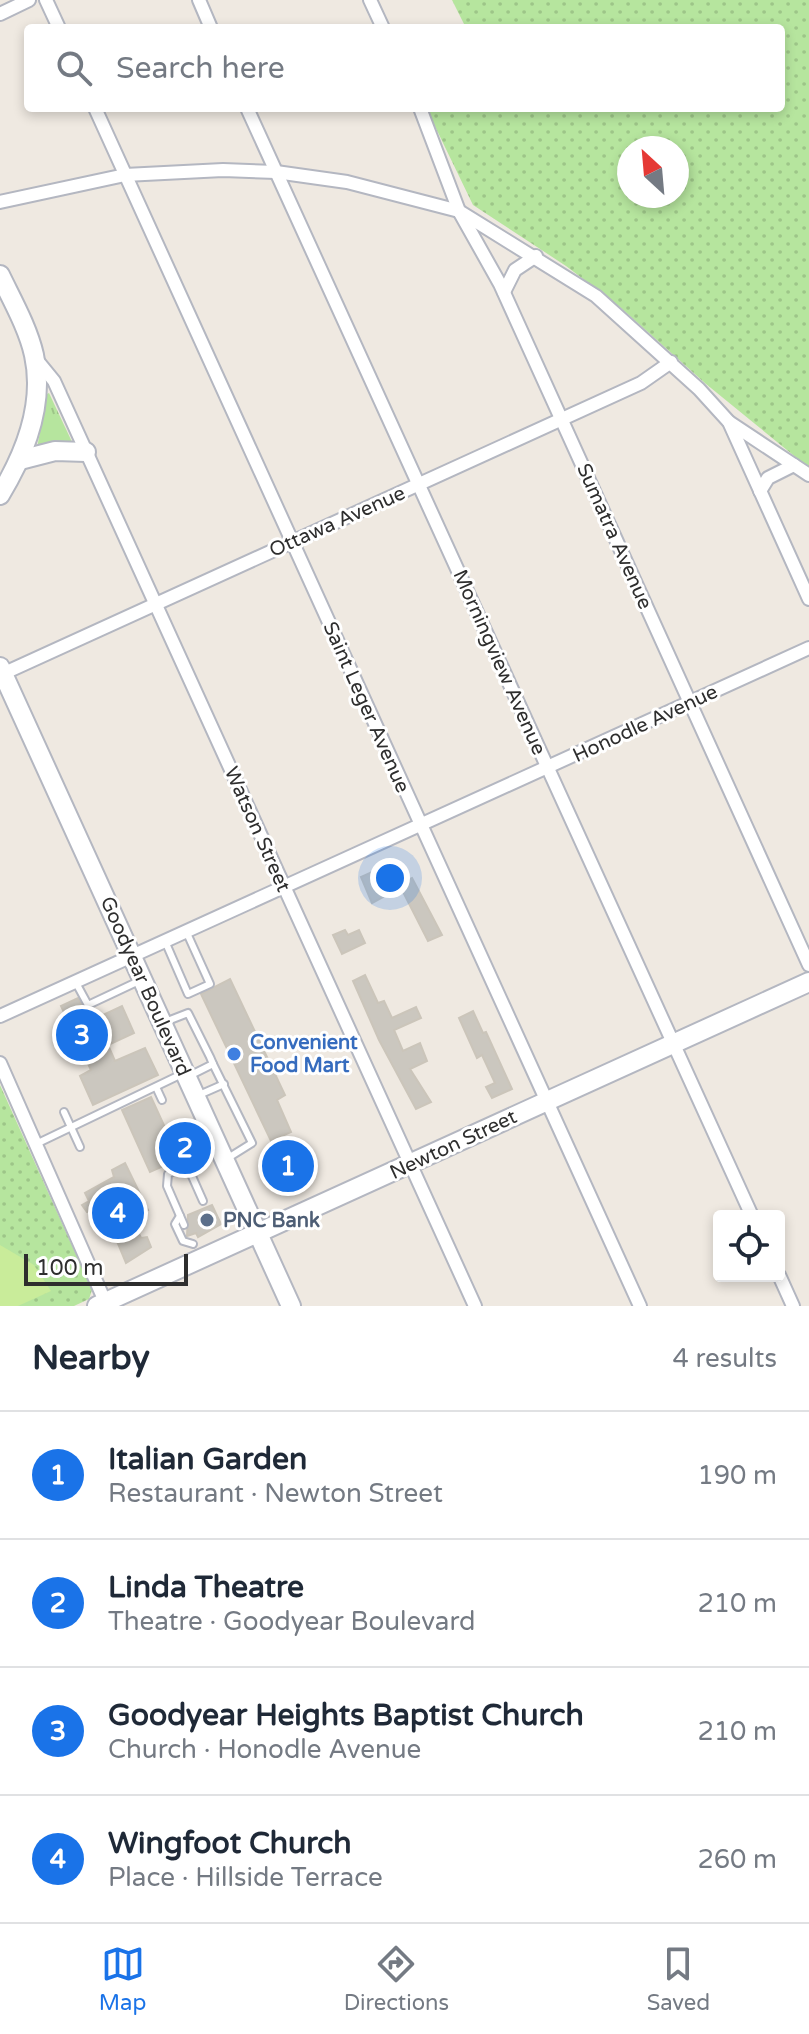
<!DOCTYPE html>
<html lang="en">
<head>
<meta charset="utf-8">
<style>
  :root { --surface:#fff; --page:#f6f6f7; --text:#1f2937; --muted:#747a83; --line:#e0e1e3; --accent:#1a73e8 }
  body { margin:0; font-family:"Varela Round",sans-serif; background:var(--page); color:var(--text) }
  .controls { position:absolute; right:24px; bottom:24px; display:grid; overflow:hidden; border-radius:8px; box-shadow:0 4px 12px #0003 }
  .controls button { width:72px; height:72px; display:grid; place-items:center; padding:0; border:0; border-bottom:2px solid var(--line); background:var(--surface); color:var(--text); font:40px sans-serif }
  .compass { position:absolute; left:617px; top:136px; width:72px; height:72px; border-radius:50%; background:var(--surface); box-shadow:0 4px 12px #0003; rotate:334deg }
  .scale { position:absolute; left:24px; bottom:20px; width:164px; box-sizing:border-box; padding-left:8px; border:4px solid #2e2e2e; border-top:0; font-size:22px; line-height:28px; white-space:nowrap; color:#2e2e2e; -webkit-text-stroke:6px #fff; paint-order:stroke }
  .you { position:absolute; left:390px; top:878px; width:28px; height:28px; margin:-20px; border:6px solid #fff; border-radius:50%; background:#1a73e8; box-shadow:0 0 0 12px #1a73e833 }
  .badge { display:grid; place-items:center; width:52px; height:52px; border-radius:50%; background:var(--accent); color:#fff; font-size:26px; font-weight:700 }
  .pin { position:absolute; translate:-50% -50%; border:4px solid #fff; box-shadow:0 2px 8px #0006 }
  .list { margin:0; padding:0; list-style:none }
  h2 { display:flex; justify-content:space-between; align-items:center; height:104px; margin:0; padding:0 32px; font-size:34px }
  h2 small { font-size:26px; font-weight:400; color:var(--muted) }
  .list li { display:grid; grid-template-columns:52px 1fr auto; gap:24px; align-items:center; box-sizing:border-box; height:128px; padding:0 32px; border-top:2px solid var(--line) }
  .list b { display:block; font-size:30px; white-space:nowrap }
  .list p { margin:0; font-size:26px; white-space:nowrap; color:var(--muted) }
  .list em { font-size:26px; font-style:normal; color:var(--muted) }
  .icon { flex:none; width:44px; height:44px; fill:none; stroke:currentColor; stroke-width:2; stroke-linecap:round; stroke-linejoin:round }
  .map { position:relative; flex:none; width:809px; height:1306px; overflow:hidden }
  .search { position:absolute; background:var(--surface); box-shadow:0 4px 12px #0003; left:24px; right:24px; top:24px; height:88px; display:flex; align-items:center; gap:20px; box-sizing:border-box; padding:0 28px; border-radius:8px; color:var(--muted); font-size:30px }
  .sheet { height:616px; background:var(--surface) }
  nav { display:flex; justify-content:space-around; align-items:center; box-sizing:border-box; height:112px; border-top:2px solid var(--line); background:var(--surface); font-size:22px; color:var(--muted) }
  nav a { display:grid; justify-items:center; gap:4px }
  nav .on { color:var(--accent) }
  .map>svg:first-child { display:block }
  .grass { fill:url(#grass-tufts) }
  .park { fill:url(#park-dots); fill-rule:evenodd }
  .pitch { fill:#c9ec9a }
  .building { fill:#cbc7bf; stroke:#cbc5ba; stroke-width:2 }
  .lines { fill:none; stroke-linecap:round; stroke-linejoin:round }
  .lane-casing { stroke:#b4b7c1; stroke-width:10 }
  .street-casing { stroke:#b4b7c1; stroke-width:16 }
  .secondary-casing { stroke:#b4b7c1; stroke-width:22 }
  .lane { stroke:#fff; stroke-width:6 }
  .street { stroke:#fff; stroke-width:12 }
  .secondary { stroke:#fff; stroke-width:18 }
  .shop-dot { fill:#3f7fe0; stroke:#fff; stroke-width:3 }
  .service-dot { fill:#5c6f8a; stroke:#fff; stroke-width:3 }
  .labels { text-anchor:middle; stroke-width:6; stroke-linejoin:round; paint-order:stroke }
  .street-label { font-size:20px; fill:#2e2e2e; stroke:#fff }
  .shop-label { font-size:20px; font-weight:bold; fill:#366cbe; stroke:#fff; text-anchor:start }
  .service-label { font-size:20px; font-weight:bold; fill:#4e5e75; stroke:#fff; text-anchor:start }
</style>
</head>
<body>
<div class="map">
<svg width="809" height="1306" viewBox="0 0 809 1306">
  <defs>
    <pattern id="grass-tufts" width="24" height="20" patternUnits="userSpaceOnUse" patternTransform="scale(2)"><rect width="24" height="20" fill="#b6e59e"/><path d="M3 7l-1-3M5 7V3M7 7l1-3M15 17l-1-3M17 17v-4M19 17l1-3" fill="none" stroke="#9dc588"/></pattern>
    <pattern id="park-dots" width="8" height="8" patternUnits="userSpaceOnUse" patternTransform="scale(2)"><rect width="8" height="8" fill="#b6e59e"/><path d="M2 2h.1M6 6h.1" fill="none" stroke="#9dc588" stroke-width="1.8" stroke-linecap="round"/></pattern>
  </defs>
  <rect width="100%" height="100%" fill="#efe9e1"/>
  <path class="grass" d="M49,393L73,444L37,448L47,394Z"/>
  <g class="park">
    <path d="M452,0H809V468L706,384L621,308L566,266L473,205L430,116V108H781V28H466ZM629,148H677V196H629Z"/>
    <path d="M0,1085L92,1290L89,1299L74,1306H0Z"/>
  </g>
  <path class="pitch" d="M0,1245L34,1265L51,1291L18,1306H0Z"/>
  <g class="building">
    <path d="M372,872L383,897L372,903L361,877Z"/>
    <path d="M412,878L442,935L428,941L399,884Z"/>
    <path d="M345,930L348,935L359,930L365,943L342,954L333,935Z"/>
    <path d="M365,975L378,1003L384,1001L392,1018L416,1007L421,1018L394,1030L403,1051L420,1043L427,1061L410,1069L431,1102L416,1109L379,1040L353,981Z"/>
    <path d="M230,979L285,1095L277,1100L291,1132L271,1141L201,994Z"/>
    <path d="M78,998L90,1021L122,1006L134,1033L108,1045L115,1061L145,1048L158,1075L93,1105L80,1076L91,1070L61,1006Z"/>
    <path d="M473,1011L483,1033L486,1032L512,1089L492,1098L486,1087L495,1083L482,1055L477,1058L459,1018Z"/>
    <path d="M151,1097L167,1132L182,1125L195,1152L150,1172L122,1110Z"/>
    <path d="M295,1156L301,1170L280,1179L274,1165Z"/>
    <path d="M125,1163L148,1210L132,1219L141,1238L147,1237L151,1247L126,1263L112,1229L105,1232L94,1209L87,1212L82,1205L89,1201L85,1193L114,1177L112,1170Z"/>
    <path d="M212,1205L221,1224L198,1237L196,1233L187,1236L188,1215Z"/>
  </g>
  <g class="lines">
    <g class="lane-casing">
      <g id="lane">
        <path d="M165,941L188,994L210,984L186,931"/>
        <path d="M75,981L88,1005L139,981"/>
        <path d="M165,1022L188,1013L210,1057L213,1064L189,1076"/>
        <path d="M213,1064L252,1143L228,1158"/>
        <path d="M156,1087L162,1100"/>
        <path d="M199,1095L224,1084"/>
        <path d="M64,1112L80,1147"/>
        <path d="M36,1144L182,1074"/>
        <path d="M203,1201L187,1165L217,1152"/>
        <path d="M180,1216L175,1224L183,1241L193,1244"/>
        <path d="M184,1225L167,1186L168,1174L187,1165"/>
      </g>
    </g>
    <g class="street-casing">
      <g id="street">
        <path d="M46,0L59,28"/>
        <path d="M199,0L211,28"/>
        <path d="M370,0L383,28"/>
        <path d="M0,14L29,0"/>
        <path d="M95,108L640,1306"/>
        <path d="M247,108L752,1216"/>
        <path d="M420,108L459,211L500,284L809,965"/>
        <path d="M0,202L125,175L223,170L276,172L347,182L459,211L596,296L699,389L729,422L809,599"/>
        <path d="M504,292L515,270L536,256"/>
        <path d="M36,359L54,381L475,1306"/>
        <path d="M729,422L809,475"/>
        <path d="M760,491L768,478L794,465"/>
        <path d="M0,675L641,383L671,362"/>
        <path d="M0,1016L809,648"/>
        <path d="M0,1063L107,1306"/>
        <path d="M779,1275L793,1306"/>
      </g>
    </g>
    <g class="secondary-casing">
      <g id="secondary">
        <path d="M0,275C12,300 28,328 34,355C45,405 25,454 0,495"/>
        <path d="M20,460L55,451L86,452"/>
        <path d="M0,667L291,1306"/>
        <path d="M97,1306L809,982"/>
      </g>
    </g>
    <use href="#lane" class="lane"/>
    <use href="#street" class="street"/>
    <use href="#secondary" class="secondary"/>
  </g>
  <circle class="shop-dot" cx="234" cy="1054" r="8"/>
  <circle class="service-dot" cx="207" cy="1220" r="8"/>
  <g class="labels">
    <g class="street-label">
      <text transform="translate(337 521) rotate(-24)" y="7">Ottawa Avenue</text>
      <text transform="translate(615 536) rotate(66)" y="7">Sumatra Avenue</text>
      <text transform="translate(500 662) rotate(66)" y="7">Morningview Avenue</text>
      <text transform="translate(367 707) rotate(66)" y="7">Saint Leger Avenue</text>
      <text transform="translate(645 723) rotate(-25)" y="7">Honodle Avenue</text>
      <text transform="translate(258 829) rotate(66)" y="7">Watson Street</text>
      <text transform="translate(146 986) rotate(66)" y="7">Goodyear Boulevard</text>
      <text transform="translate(453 1144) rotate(-25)" y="7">Newton Street</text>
    </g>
    <g class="shop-label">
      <text x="250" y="1049">Convenient<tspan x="250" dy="23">Food Mart</tspan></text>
    </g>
    <g class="service-label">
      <text x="223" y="1227">PNC Bank</text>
    </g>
  </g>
</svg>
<div class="controls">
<button><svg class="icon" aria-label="locate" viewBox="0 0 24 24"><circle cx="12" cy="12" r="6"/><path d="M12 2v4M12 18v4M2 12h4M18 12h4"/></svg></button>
</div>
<svg class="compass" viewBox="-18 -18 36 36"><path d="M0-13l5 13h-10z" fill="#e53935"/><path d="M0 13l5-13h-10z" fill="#747a83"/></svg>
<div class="scale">100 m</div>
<div class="you"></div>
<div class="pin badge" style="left:288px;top:1166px">1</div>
<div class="pin badge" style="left:185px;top:1148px">2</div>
<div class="pin badge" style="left:82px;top:1035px">3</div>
<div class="pin badge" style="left:118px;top:1213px">4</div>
<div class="search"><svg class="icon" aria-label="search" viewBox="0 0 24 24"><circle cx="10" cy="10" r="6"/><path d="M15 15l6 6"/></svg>Search here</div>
</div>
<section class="sheet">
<h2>Nearby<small>4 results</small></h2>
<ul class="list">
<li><span class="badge">1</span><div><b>Italian Garden</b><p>Restaurant · Newton Street</p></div><em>190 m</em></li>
<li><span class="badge">2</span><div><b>Linda Theatre</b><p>Theatre · Goodyear Boulevard</p></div><em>210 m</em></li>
<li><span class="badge">3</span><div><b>Goodyear Heights Baptist Church</b><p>Church · Honodle Avenue</p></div><em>210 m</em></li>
<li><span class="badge">4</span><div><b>Wingfoot Church</b><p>Place · Hillside Terrace</p></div><em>260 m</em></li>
</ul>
</section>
<nav>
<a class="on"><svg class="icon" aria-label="map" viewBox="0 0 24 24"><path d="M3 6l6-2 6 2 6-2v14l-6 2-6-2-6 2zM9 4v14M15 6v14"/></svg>Map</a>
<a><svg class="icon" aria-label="directions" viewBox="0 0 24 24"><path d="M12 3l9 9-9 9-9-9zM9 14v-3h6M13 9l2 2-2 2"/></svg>Directions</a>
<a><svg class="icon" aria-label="saved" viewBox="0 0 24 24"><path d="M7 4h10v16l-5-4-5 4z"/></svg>Saved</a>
</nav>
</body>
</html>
